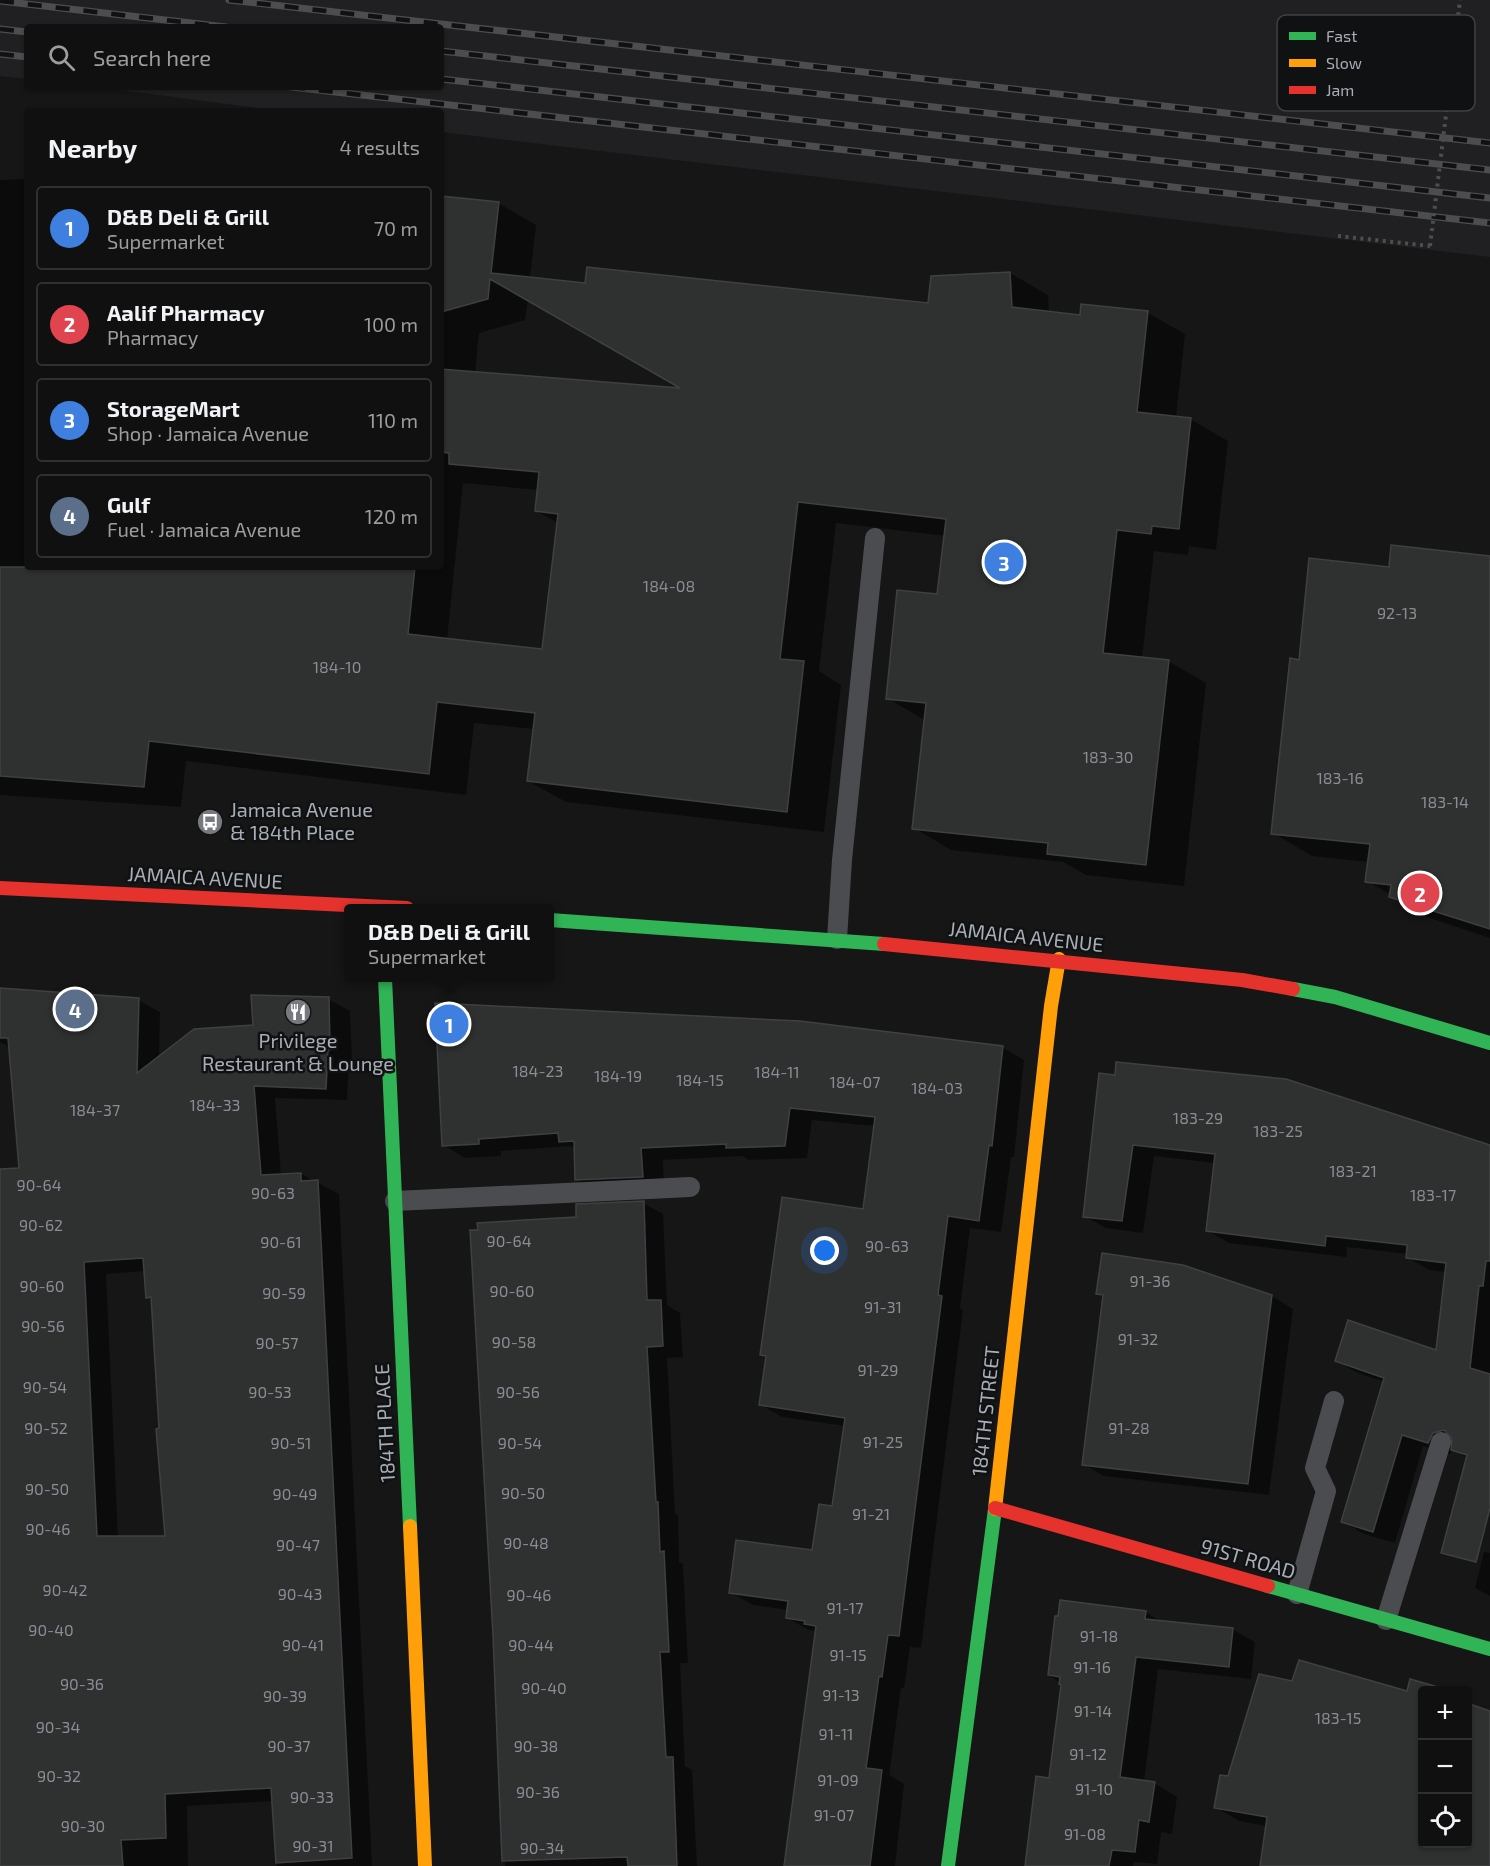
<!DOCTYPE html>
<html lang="en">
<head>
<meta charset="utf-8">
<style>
  :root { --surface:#101010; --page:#1e1e1e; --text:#f1f3f6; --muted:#9c9d9f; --line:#303030; --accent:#76797e }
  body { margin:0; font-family:"Exo 2",sans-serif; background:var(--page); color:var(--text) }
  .controls { position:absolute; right:18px; bottom:18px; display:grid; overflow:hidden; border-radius:6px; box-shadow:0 2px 4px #0004 }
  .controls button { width:54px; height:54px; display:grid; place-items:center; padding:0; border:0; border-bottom:2px solid var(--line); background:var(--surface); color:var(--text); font:30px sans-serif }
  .you { position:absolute; left:825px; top:1251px; width:21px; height:21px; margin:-15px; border:4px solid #fff; border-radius:50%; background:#1a73e8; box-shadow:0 0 0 9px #1a73e833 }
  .badge { display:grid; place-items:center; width:39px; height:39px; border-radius:50%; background:var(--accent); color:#fff; font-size:20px; font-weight:700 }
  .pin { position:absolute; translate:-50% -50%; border:3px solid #fff; box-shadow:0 2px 6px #0006 }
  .popup { position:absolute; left:344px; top:904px; width:210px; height:78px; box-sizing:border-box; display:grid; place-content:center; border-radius:6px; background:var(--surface); filter:drop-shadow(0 2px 4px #0005); font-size:20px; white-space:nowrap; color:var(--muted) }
  .popup b { font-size:22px; color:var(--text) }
  .popup::after { content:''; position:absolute; left:50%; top:100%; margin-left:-12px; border:12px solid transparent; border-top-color:var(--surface) }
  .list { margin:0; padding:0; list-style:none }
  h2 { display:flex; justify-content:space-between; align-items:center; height:78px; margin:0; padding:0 24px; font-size:26px }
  h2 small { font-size:20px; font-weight:400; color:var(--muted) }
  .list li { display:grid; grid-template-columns:39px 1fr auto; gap:18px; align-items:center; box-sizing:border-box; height:84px; margin:0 12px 12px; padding:0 12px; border:2px solid var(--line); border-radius:6px }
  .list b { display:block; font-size:22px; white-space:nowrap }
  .list p { margin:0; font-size:20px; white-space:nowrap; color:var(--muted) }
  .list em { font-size:20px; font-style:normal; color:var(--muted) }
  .icon { flex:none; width:33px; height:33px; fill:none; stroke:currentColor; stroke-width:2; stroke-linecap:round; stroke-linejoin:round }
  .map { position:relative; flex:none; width:1490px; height:1866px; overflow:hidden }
  .search { position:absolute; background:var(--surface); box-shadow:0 2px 4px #0004; left:24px; top:24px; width:420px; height:66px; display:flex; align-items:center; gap:15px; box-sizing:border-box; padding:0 21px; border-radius:6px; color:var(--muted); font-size:22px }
  .panel { position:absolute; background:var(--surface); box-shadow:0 2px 4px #0004; left:24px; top:108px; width:420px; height:462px; border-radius:6px }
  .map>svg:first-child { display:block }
  .built { fill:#202022 }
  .shadow { fill:#0007; fill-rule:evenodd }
  .building { fill:#2f3030; stroke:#3f4042; stroke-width:1.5; fill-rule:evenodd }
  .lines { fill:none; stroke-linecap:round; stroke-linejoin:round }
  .path { stroke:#4c4e50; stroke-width:4; stroke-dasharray:3 4.5; stroke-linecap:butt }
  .lane { stroke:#4b4c4f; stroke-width:20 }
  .fast { stroke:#30b455; stroke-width:14 }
  .slow { stroke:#ff9f0a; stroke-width:14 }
  .jam { stroke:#e5322d; stroke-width:14 }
  .rail-casing { stroke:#4c4d4f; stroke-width:7 }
  .rail { stroke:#101112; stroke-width:4.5; stroke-dasharray:14; stroke-linecap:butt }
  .path-bridge { stroke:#4c4e50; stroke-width:4; stroke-dasharray:3 4.5; stroke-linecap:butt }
  .labels { text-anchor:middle; stroke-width:5; stroke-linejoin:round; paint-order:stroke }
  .number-label { font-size:16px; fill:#8a8e94 }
  .poi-label { font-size:20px; fill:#a9aeb6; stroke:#101112; text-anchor:start }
  .street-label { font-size:20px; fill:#a9aeb6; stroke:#101112 }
  .key { fill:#101112; stroke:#3e4043; stroke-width:1.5 }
  .key-label { font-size:16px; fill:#a9aeb6 }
</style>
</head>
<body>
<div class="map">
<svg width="1490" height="1866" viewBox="0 0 1490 1866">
  <rect width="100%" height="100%" fill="#161616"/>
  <path class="built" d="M0,0H1490V257L441,132V111H281L97,87H441V27H27V79L0,76Z"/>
  <g class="shadow">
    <path d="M27,179V567H441V197L498,203L536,225L530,278L587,285L930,304L1010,273L1048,295L1049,313L1081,317L1148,313L1185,334L1176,418L1190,419L1228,441L1216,550L1189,546L1188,555L1154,551L1142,659L1168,661L1206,683L1184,886L1086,875L1063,862L951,850L914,828L926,721L887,698L939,596L946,536L836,523L819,671L841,685L824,832L566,802L528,781L534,729L474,723L466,795L186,761L181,807L0,795V180ZM528,299L686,390L475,373L479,333L525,320ZM463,483L539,490L536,511L558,523L543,651L447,640Z"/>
    <path d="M1490,557V938L1430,918L1367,881L1369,862L1312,856L1273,833L1300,661L1390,568Z"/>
    <path d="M0,990L138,1000L160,1012L159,1058L328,999L350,1011L352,1062H349L347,1100L275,1098L281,1175L301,1174L339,1194L372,1866H277L273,1801L187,1806L188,1866H0V1170L21,1169L11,1048L0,1042ZM145,1271L147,1297L153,1300L166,1538L118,1537L106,1274Z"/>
    <path d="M1002,1047L1024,1060L1014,1157H1011L1001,1232L970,1228L960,1308L963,1310L921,1648L910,1647L904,1688H901L889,1775L904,1784L895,1866H785L817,1631L809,1630L787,1618L788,1610L753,1605L730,1592L814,1551L833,1508L846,1426L782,1417L760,1404L767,1358L761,1355L865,1211L875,1126L812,1120L807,1158L749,1160L743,1156L663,1160L664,1189L599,1192L577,1180L576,1150L570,1146L501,1151V1156L465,1158L443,1145Z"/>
    <path d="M1100,1075L1490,1150V1389L1474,1462L1452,1449L1450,1454L1423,1446L1395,1543L1364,1534L1342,1521L1385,1382L1358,1373L1336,1361L1437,1352L1446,1272L1429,1270L1408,1258V1254L1347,1247L1346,1257L1229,1243L1208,1231L1215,1163L1154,1156L1143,1233L1106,1228L1084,1216Z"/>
    <path d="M643,1203L663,1214L667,1305L680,1313L683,1357L667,1358L675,1514L678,1515L679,1562L683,1564L688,1663H680L685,1766L692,1770L697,1866H505L472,1231L578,1218Z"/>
    <path d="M1097,1294L1272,1296L1293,1309L1269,1495L1104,1476L1083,1464L1104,1298Z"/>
    <path d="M1484,1552L1490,1553V1596L1475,1588Z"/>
    <path d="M1145,1612L1162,1622L1232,1629L1255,1642L1251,1679L1158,1669L1144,1782L1154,1783L1177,1797L1172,1834L1161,1832L1157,1864L1134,1862L1133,1866H1026L1051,1780L1063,1685L1049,1675Z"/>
    <path d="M1411,1681L1445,1690H1422V1844H1468L1490,1712V1866H1260L1267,1826L1239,1821L1215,1807L1229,1778L1293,1683L1408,1693Z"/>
  </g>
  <g class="building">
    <path d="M441,196L499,202L491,273L585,283L587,267L928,303L931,276L1010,272L1012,307L1080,315L1081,304L1148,311L1137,412L1191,418L1179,529L1152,526L1151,534L1117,530L1103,653L1169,660L1146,865L1047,854L1048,843L912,829L926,703L886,699L897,590L937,594L946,519L798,502L780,659L804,661L787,812L527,781L535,713L437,702L429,774L149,741L144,787L0,776V567H415L408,634L542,649L558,514L535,511L539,472L449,464V453L441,452V369L680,388L490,279L488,299L441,312Z"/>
    <path d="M1391,545L1490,556V929L1389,897L1391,885L1365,882L1370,844L1271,834L1290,658L1299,660L1309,558L1389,567Z"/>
    <path d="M0,988L139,998L137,1073L194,1029L253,1025L251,995L329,997L330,1050H328L326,1089L254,1086L261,1175L301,1173V1181L318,1180L352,1858L276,1863L271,1788L165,1794L166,1838L121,1840L123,1866H0V1169L19,1168L8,1038H0ZM143,1258L146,1298L151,1297L159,1428L156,1429L165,1536H97L84,1262Z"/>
    <path d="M435,1003L800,1021L1003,1046L992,1146L989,1145L979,1221L948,1216L938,1295L942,1296L899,1636L888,1635L882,1677L879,1676L866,1768L882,1770L870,1866H784L816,1626L804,1624L805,1621L786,1618L788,1601L729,1593L736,1540L812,1550L819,1504L832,1506L845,1418L759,1405L766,1356L760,1355L782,1197L863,1209L875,1117L790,1108L785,1146L726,1148V1144L641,1148L643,1177L575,1180L574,1141L559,1142L558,1133L479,1139V1144L442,1146Z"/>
    <path d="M1116,1062L1286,1079L1490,1145V1261H1486L1483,1286H1479L1470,1368L1490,1374V1508L1476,1562L1441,1553L1467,1455L1451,1450L1452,1439L1444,1430L1433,1433L1428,1443L1402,1435L1373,1532L1341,1522L1384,1378L1335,1361L1348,1320L1436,1350L1446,1263L1406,1258L1407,1245L1326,1236L1325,1246L1206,1231L1215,1154L1133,1145L1122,1221L1083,1217L1099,1073L1115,1075Z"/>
    <path d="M644,1201L647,1300H661L663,1346L647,1347L656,1502H658L660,1552L664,1551L669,1652H660L666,1757H673L677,1866H628L627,1857L502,1861L493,1635L470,1230H478L477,1223L576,1217V1204Z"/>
    <path d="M1102,1253L1183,1265L1272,1295L1248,1484L1082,1465L1103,1295L1096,1294Z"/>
    <path d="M1060,1600L1146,1611L1145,1619L1233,1628L1229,1667L1136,1657L1120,1777L1155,1782L1149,1822L1139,1820L1135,1852L1112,1850L1109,1866H1025L1036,1776L1049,1778L1061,1685L1059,1684L1060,1677L1048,1675L1055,1616H1058Z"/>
    <path d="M1299,1660L1407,1691L1410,1679L1445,1689L1422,1690V1844H1467V1703L1490,1711V1866H1260L1267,1817L1214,1808L1220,1775L1228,1776L1259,1674L1292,1681Z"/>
  </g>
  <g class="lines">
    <g class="path">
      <path d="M1340,98L1361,97L1446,108"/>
      <path d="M1338,236L1430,246"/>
    </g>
    <g class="lane">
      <path d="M837,939L842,860L875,538"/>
      <path d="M395,1201L690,1187"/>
      <path d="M1297,1594L1326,1491L1315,1468L1334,1401"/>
      <path d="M1386,1620L1441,1442"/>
    </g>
    <g class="fast">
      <path d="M550,920L884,944"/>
      <path d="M385,978L410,1526"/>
      <path d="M1293,989L1335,997L1490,1043"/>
      <path d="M1268,1586L1490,1649"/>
      <path d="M948,1866L995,1509"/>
    </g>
    <g class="slow">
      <path d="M995,1509L1051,1006L1059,959"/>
      <path d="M410,1526L425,1866"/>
    </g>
    <g class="jam">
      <path d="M0,888L407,908"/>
      <path d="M884,944L1242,980L1293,989"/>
      <path d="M995,1508L1268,1586"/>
    </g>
    <g class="rail-casing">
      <g id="rail">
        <path d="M229,0L1490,143"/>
        <path d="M0,1L226,27"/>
        <path d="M0,29L27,32"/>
        <path d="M441,51L1490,170"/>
        <path d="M0,54L27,57"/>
        <path d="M441,79L1490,198"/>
        <path d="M291,87L1490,223"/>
      </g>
    </g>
    <use href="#rail" class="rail"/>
    <path class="path-bridge" d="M1430,246L1460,0"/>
  </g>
  <defs>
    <g id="bus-disc" transform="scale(1.35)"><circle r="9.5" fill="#76797e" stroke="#101112"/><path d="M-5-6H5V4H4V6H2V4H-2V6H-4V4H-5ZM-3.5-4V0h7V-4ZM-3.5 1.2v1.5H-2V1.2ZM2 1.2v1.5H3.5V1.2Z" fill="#fff"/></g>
    <g id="restaurant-disc" transform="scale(1.35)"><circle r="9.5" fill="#76797e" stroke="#101112"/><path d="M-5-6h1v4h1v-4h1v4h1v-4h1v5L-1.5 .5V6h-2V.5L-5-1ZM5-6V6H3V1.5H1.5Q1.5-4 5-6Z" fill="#fff"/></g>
  </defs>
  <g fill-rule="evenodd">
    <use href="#bus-disc" x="210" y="822"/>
    <use href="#restaurant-disc" x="298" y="1012"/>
  </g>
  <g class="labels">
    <g class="number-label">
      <text x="669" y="592">184-08</text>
      <text x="1397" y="619">92-13</text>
      <text x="337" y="673">184-10</text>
      <text x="1108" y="763">183-30</text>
      <text x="1340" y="784">183-16</text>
      <text x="1445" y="808">183-14</text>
      <text x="538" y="1077">184-23</text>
      <text x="777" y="1078">184-11</text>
      <text x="618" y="1082">184-19</text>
      <text x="700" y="1086">184-15</text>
      <text x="855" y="1088">184-07</text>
      <text x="937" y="1094">184-03</text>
      <text x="215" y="1111">184-33</text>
      <text x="95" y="1116">184-37</text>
      <text x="1198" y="1124">183-29</text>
      <text x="1278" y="1137">183-25</text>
      <text x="1353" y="1177">183-21</text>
      <text x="39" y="1191">90-64</text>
      <text x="273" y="1199">90-63</text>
      <text x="1433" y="1201">183-17</text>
      <text x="41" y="1231">90-62</text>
      <text x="509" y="1247">90-64</text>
      <text x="281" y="1248">90-61</text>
      <text x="887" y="1252">90-63</text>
      <text x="1150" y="1287">91-36</text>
      <text x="42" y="1292">90-60</text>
      <text x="512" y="1297">90-60</text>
      <text x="284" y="1299">90-59</text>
      <text x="883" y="1313">91-31</text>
      <text x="43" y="1332">90-56</text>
      <text x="1138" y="1345">91-32</text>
      <text x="514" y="1348">90-58</text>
      <text x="277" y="1349">90-57</text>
      <text x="878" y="1376">91-29</text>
      <text x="45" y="1393">90-54</text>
      <text x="270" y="1398">90-53</text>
      <text x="518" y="1398">90-56</text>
      <text x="46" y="1434">90-52</text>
      <text x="1129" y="1434">91-28</text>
      <text x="883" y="1448">91-25</text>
      <text x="291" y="1449">90-51</text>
      <text x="520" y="1449">90-54</text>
      <text x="47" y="1495">90-50</text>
      <text x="523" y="1499">90-50</text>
      <text x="295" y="1500">90-49</text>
      <text x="871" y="1520">91-21</text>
      <text x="48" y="1535">90-46</text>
      <text x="526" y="1549">90-48</text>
      <text x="298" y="1551">90-47</text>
      <text x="65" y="1596">90-42</text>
      <text x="300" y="1600">90-43</text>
      <text x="529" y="1601">90-46</text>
      <text x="845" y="1614">91-17</text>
      <text x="51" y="1636">90-40</text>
      <text x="1099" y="1642">91-18</text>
      <text x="303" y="1651">90-41</text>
      <text x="531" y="1651">90-44</text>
      <text x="848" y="1661">91-15</text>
      <text x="1092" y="1673">91-16</text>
      <text x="82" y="1690">90-36</text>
      <text x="544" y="1694">90-40</text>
      <text x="841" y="1701">91-13</text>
      <text x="285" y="1702">90-39</text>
      <text x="1093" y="1717">91-14</text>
      <text x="1338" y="1724">183-15</text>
      <text x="58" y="1733">90-34</text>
      <text x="836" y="1740">91-11</text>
      <text x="289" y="1752">90-37</text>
      <text x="536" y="1752">90-38</text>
      <text x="1088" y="1760">91-12</text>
      <text x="59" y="1782">90-32</text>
      <text x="838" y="1786">91-09</text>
      <text x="1094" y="1795">91-10</text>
      <text x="538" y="1798">90-36</text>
      <text x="312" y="1803">90-33</text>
      <text x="834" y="1821">91-07</text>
      <text x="83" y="1832">90-30</text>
      <text x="1085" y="1840">91-08</text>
      <text x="313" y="1852">90-31</text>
      <text x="542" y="1854">90-34</text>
    </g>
    <g class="poi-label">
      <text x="230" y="817">Jamaica Avenue<tspan x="230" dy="23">&amp; 184th Place</tspan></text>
      <text x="298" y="1048" text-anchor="middle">Privilege<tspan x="298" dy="23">Restaurant &amp; Lounge</tspan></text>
    </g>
    <g class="street-label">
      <text transform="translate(205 878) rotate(3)" y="7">JAMAICA AVENUE</text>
      <text transform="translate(1026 937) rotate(6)" y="7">JAMAICA AVENUE</text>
      <text transform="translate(986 1411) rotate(-84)" y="7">184TH STREET</text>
      <text transform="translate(385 1423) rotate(-93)" y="7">184TH PLACE</text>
      <text transform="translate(1248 1559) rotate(16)" y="7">91ST ROAD</text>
    </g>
  </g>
  <rect x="1277" y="15" width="198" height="96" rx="9" class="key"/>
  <rect x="1289" y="32" width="27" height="8" fill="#30b455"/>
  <rect x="1289" y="59" width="27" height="8" fill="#ff9f0a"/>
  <rect x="1289" y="86" width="27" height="8" fill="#e5322d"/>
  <g class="key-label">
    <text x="1326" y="42">Fast</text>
    <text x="1326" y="69">Slow</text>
    <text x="1326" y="96">Jam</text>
  </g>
</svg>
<div class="controls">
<button>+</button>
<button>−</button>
<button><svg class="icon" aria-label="locate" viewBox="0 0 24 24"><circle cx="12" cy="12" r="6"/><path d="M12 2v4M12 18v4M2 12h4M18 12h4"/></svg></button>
</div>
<div class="you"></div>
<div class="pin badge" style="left:449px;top:1024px;background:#3f7fe0">1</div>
<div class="popup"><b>D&amp;B Deli &amp; Grill</b>Supermarket</div>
<div class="pin badge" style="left:1420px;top:893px;background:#e0444e">2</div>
<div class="pin badge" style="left:1004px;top:562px;background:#3f7fe0">3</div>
<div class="pin badge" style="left:75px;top:1009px;background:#5c6f8a">4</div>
<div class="search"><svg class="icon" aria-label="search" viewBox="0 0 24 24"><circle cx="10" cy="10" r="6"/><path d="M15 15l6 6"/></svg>Search here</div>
<section class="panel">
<h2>Nearby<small>4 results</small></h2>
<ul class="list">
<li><span class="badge" style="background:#3f7fe0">1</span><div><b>D&amp;B Deli &amp; Grill</b><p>Supermarket</p></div><em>70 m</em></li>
<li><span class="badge" style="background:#e0444e">2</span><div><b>Aalif Pharmacy</b><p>Pharmacy</p></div><em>100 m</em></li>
<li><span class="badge" style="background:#3f7fe0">3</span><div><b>StorageMart</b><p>Shop · Jamaica Avenue</p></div><em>110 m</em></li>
<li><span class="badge" style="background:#5c6f8a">4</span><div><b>Gulf</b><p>Fuel · Jamaica Avenue</p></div><em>120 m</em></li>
</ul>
</section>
</div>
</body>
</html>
